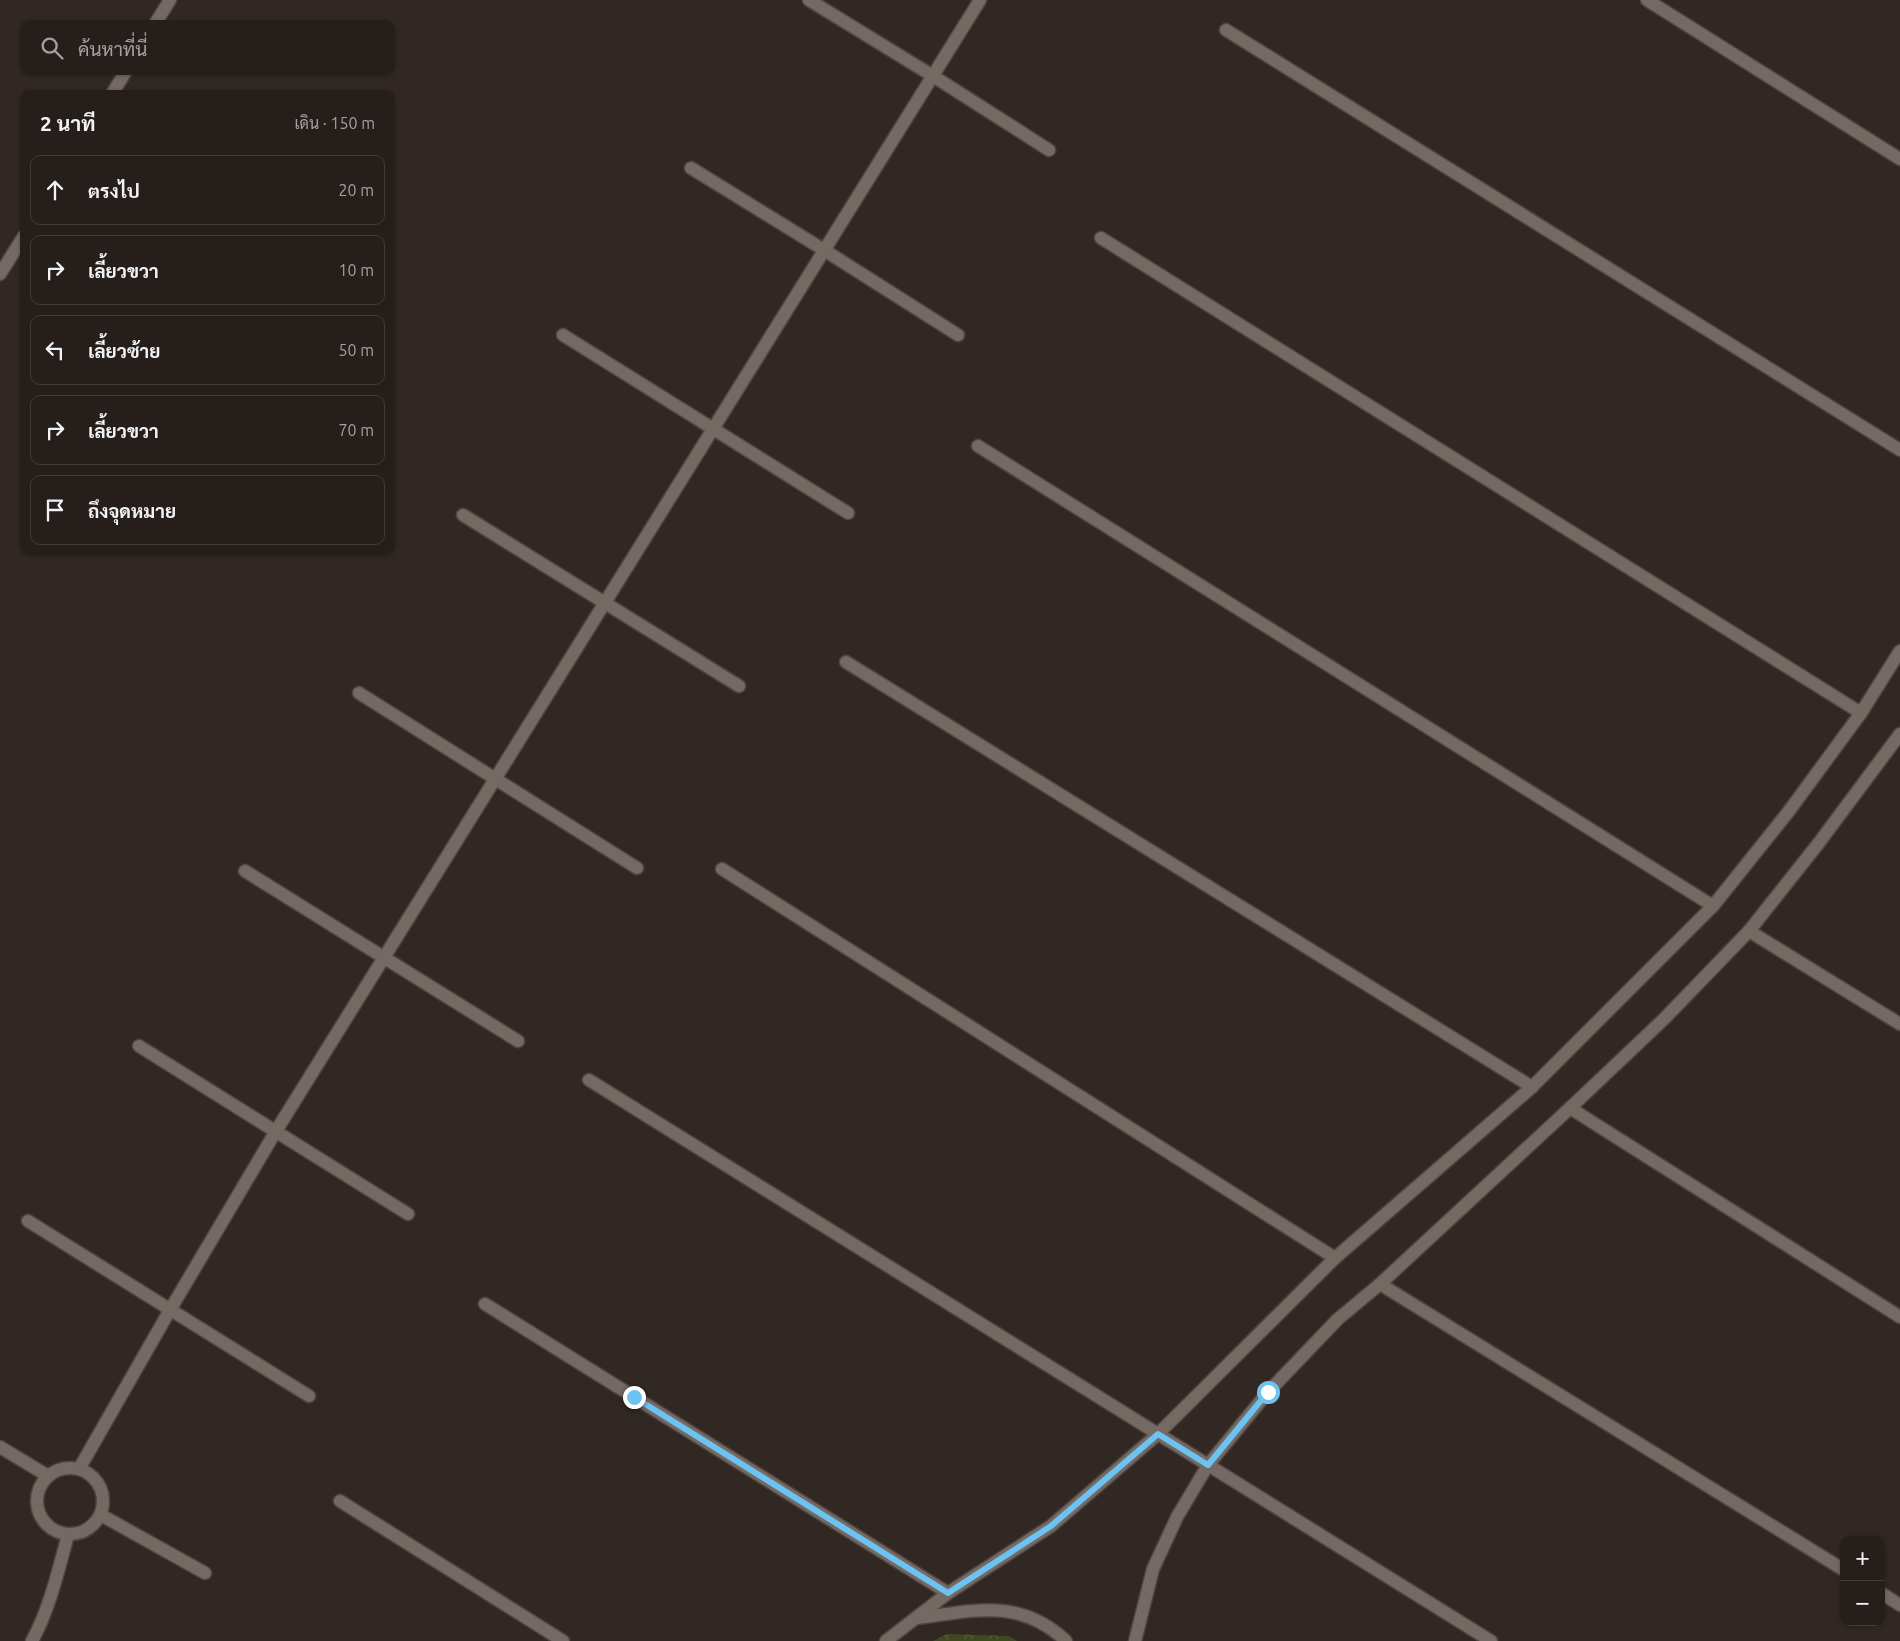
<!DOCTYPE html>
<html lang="th">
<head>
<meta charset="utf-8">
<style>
  :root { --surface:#251e1a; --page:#2d2723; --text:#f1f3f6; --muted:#a3a2a2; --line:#423c39 }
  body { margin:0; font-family:Ubuntu,Sarabun,sans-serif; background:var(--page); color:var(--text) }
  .controls { position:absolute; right:15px; bottom:15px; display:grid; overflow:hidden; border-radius:10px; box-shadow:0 1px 4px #0004 }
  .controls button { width:45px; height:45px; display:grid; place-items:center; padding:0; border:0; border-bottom:1px solid var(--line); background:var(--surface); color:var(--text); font:25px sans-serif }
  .stop { position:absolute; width:15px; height:15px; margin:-11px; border:4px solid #6cc3f2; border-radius:50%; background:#fff }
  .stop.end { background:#6cc3f2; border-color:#fff; box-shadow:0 1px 5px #0008 }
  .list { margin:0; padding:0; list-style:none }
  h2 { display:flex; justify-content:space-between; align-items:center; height:65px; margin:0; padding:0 20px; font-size:21px }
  h2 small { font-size:16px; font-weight:400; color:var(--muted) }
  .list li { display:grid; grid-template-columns:32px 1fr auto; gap:15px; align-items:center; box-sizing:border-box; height:70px; margin:0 10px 10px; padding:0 10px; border:1px solid var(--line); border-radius:10px }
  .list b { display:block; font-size:19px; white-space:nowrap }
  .list em { font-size:16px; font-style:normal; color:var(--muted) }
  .icon { flex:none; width:28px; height:28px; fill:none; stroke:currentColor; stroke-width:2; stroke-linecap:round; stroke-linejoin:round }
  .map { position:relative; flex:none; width:1900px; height:1641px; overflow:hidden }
  .search { position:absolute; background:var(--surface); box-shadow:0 1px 4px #0004; left:20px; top:20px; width:375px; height:55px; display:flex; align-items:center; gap:12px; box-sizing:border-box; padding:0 18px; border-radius:10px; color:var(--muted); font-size:19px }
  .panel { position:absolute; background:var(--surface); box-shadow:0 1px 4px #0004; left:20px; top:90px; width:375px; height:465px; border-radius:10px }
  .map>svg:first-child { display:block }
  .park { fill:url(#park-crowns) }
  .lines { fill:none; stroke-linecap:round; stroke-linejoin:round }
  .minor-casing { stroke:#4e4542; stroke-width:15 }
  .minor { stroke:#746963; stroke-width:12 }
  .route { stroke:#6cc3f2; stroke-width:6 }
</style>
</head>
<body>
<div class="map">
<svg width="1900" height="1641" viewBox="0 0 1900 1641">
  <defs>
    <pattern id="park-crowns" width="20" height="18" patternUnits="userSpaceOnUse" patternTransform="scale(1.25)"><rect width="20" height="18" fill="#3e4a1d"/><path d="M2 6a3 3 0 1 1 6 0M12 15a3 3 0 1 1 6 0" fill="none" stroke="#5a643d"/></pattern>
  </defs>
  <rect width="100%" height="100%" fill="#312823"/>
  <path class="park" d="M947,1634L1009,1636L1017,1641H933Z"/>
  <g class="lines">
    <g class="minor-casing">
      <g id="minor">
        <path d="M809,0L933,76L1049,150"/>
        <path d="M1647,0L1900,159"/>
        <path d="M155,24L170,0"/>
        <path d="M1226,30L1900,450"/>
        <path d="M112,94L126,71"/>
        <path d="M691,168L824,250L958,335"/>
        <path d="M1101,238L1861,713"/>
        <path d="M0,274L24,236"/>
        <path d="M563,335L848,513"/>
        <path d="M978,446L1713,906"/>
        <path d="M463,515L739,686"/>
        <path d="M846,662L1532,1087"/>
        <path d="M359,693L637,868"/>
        <path d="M722,869L1335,1258"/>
        <path d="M245,871L518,1041"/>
        <path d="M1749,931L1900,1024"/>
        <path d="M139,1046L408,1214"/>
        <path d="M589,1080L1491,1641"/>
        <path d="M1570,1108L1900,1317"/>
        <path d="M28,1221L309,1396"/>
        <path d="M1380,1284L1844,1570"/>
        <path d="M485,1304L948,1593"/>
        <path d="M0,1447L48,1476"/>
        <circle cx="70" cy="1501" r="33"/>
        <path d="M79,1469L170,1310L276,1131L980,0"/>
        <path d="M340,1501L563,1641"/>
        <path d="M101,1515L205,1573"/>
        <path d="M1881,1593L1900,1605"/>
        <path d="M917,1618C974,1611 1019,1597 1066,1641"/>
        <path d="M32,1641C50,1608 58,1571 68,1535"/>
        <path d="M886,1641L948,1593L1051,1526L1158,1434L1335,1258L1532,1087L1713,906L1789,811L1861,713L1900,651"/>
        <path d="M1135,1641L1153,1569L1177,1517L1208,1465L1268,1392L1338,1319L1380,1284L1570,1108L1664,1019L1749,931L1818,844L1900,734"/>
      </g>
    </g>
    <use href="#minor" class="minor"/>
  </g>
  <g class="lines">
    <path class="route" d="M634,1397L948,1593L1051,1526L1158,1434L1208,1465L1268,1392"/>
  </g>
</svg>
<div class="controls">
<button>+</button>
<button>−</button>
</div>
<div class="stop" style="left:1268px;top:1392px"></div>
<div class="stop end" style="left:634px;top:1397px"></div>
<div class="search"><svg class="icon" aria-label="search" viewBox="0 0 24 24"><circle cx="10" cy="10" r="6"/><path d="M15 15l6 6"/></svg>ค้นหาที่นี่</div>
<section class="panel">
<h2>2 นาที<small>เดิน · 150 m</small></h2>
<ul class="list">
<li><svg class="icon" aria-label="ahead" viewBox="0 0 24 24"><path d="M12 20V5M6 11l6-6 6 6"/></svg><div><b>ตรงไป</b></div><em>20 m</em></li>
<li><svg class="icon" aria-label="right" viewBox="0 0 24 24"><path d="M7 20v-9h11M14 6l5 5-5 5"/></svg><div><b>เลี้ยวขวา</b></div><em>10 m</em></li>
<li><svg class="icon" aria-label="left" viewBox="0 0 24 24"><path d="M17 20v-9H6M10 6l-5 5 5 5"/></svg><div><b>เลี้ยวซ้าย</b></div><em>50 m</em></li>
<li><svg class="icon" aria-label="right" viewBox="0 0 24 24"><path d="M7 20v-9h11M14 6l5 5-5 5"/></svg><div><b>เลี้ยวขวา</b></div><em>70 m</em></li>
<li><svg class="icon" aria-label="arrive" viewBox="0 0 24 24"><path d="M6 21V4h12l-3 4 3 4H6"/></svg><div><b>ถึงจุดหมาย</b></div></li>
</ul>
</section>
</div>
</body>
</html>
